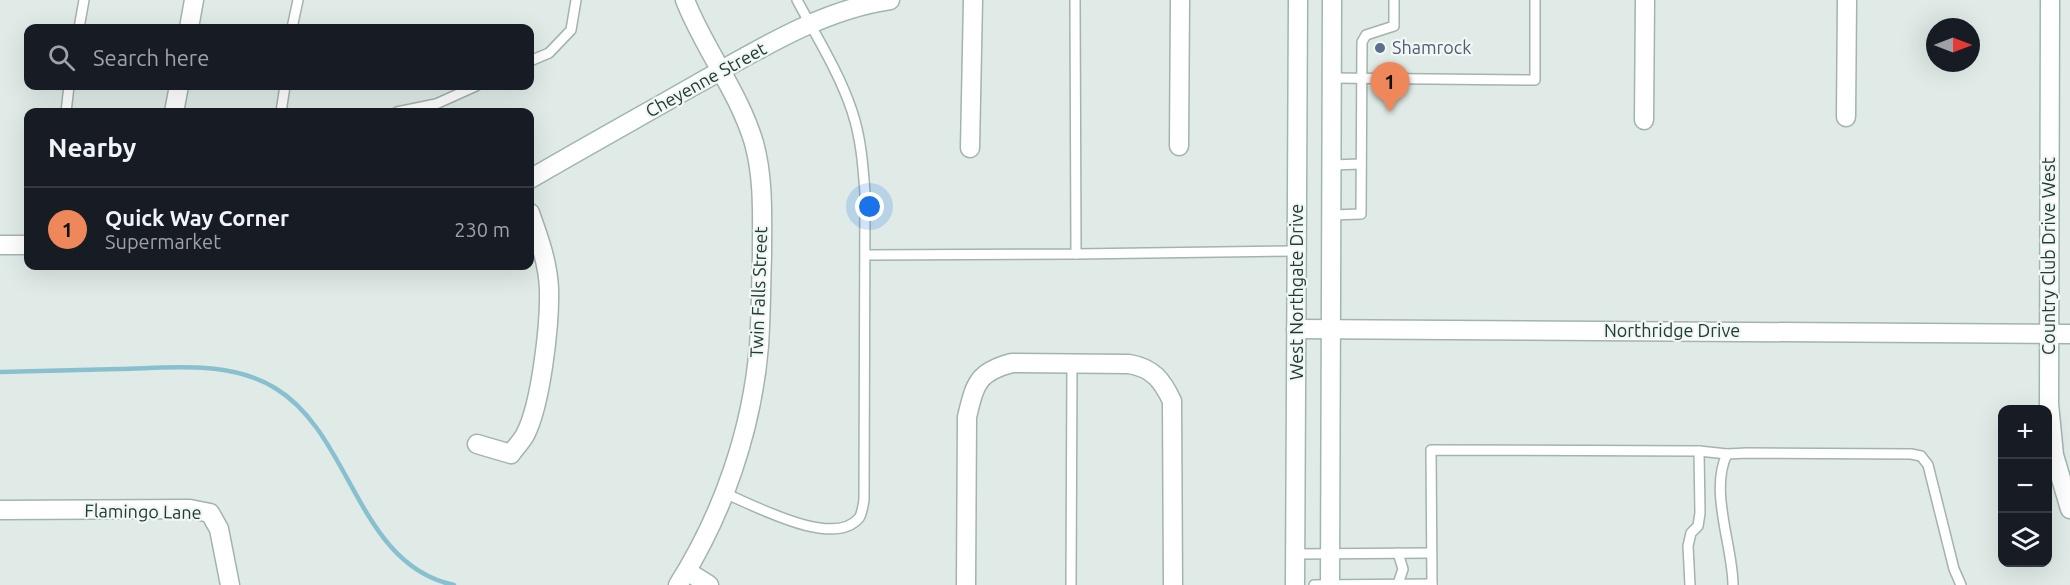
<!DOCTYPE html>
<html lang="en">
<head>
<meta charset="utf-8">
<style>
  :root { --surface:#171b24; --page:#242831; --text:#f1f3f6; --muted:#9ea1a6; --line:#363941; --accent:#ee885b }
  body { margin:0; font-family:Ubuntu,sans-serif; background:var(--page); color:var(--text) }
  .controls { position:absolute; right:18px; bottom:18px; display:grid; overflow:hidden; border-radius:12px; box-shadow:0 6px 24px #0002 }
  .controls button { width:54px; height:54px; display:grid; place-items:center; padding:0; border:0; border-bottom:2px solid var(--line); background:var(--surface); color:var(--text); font:30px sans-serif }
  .compass { position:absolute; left:1926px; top:18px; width:54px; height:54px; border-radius:50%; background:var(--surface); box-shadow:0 6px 24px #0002; rotate:90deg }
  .you { position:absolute; left:870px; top:207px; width:21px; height:21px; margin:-15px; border:4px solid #fff; border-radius:50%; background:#1a73e8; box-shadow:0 0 0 9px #1a73e833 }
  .badge { display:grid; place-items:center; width:39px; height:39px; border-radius:50%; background:var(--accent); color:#111; font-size:20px; font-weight:700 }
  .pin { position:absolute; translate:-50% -50px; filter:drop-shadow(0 2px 3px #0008) }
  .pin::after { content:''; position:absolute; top:32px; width:21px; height:18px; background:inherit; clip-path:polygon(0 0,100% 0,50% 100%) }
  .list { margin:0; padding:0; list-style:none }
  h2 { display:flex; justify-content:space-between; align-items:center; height:78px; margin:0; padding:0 24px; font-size:26px }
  h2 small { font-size:20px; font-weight:400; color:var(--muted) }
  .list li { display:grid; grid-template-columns:39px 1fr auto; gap:18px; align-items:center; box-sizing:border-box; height:84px; padding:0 24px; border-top:2px solid var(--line) }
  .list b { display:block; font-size:22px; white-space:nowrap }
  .list p { margin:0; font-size:20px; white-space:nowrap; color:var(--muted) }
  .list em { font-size:20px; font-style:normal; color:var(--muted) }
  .icon { flex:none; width:33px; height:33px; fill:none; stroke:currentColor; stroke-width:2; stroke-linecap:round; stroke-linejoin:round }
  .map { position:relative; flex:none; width:2070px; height:585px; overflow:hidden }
  .search { position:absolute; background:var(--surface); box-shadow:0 6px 24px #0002; left:24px; top:24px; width:510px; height:66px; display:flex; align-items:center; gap:15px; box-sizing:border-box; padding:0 21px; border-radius:12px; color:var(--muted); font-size:22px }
  .panel { position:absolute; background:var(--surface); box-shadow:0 6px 24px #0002; left:24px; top:108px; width:510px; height:162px; border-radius:12px }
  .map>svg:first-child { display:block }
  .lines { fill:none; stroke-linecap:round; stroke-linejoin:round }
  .stream { stroke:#89c0cf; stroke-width:4.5 }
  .lane-casing { stroke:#a3b3ae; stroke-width:12 }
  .street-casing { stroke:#a3b3ae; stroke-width:21 }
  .secondary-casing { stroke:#9fb6af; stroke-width:21 }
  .lane { stroke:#fff; stroke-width:9 }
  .street { stroke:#fff; stroke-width:18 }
  .secondary { stroke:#fff; stroke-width:18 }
  .service-dot { fill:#5c6f8a; stroke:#f1f7f4; stroke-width:2 }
  .labels { text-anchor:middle; stroke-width:4.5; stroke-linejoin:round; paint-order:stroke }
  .service-label { font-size:18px; fill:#4e5e75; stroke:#f1f7f4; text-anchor:start }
  .street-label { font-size:18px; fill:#213b35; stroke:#f1f7f4 }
</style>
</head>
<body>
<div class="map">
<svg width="2070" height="585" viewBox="0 0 2070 585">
  <rect width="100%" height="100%" fill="#e0ebe7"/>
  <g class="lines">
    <path class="stream" d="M0,372C40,371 79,370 119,369C170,368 229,360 275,388C352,434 357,565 454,585"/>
    <g class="lane-casing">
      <g id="lane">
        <path d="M79,28L84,0"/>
        <path d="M292,28L298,0"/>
        <path d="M530,61L549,53L571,30L576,0"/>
        <path d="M1332,78L1535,80V0"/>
        <path d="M66,112L69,86"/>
        <path d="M281,112L285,86"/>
        <path d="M397,112L436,104L476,86"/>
        <path d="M1332,165L1361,164"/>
        <path d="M1332,215L1361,214L1362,42L1366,35L1394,26V0"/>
        <path d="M1076,254L1297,251"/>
        <path d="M866,255L1076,254L1075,0"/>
        <path d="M1699,451L1727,454"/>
        <path d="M724,493C754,505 833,549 859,518C862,514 863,506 864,500L865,193C863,165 861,138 852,111C839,72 816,36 797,0"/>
        <path d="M1398,553L1403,569L1398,584"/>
        <path d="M1295,554L1431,553"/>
        <path d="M1071,585L1072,363"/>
        <path d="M1314,585L1432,584"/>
        <path d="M1432,585L1431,450L1699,451L1700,513L1698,526L1691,533L1688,546L1690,585"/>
        <path d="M1733,585C1733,547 1709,491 1727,454L1747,453L1911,454L1921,456L1928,465L1954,569L1961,585"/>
      </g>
    </g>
    <g class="street-casing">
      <g id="street">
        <path d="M189,28L194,0"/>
        <path d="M174,112L179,86"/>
        <path d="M1846,117L1847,0"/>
        <path d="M1644,120L1645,0"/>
        <path d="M1179,146L1180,0"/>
        <path d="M970,148L973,0"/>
        <path d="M1296,329L2070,334"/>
        <path d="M477,444L511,454C515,448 521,442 525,435C541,405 550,324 549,289C548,263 539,238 530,213"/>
        <path d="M0,510L190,509L210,513L219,529L230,585"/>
        <path d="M687,571L709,585"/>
        <path d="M678,585C723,514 752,430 759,346C761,316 761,286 762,256C762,218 764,179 754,143C739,92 704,49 685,0"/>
        <path d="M966,585L967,417C975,384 977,372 1012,363L1129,364C1153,368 1162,380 1172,401L1173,585"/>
      </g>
    </g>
    <g class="secondary-casing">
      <g id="secondary">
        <path d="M2050,0L2049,404L2054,455L2070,509"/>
        <path d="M530,179C585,147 641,116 697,84C758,50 821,10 890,0"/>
        <path d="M0,245H28"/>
        <path d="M1295,585L1298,0"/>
        <path d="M1330,585L1332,0"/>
      </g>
    </g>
    <use href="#lane" class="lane"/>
    <use href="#street" class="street"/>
    <use href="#secondary" class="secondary"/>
  </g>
  <circle class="service-dot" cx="1380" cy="48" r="6"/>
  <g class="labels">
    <g class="service-label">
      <text x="1392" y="54">Shamrock</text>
    </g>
    <g class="street-label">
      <text transform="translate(706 80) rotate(-29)" y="6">Cheyenne Street</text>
      <text transform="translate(2049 256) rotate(-90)" y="6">Country Club Drive West</text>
      <text transform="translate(759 292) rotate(-88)" y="6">Twin Falls Street</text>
      <text transform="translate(1297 292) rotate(-90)" y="6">West Northgate Drive</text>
      <text x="1672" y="337">Northridge Drive</text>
      <text transform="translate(143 512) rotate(1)" y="6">Flamingo Lane</text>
    </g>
  </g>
</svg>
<div class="controls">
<button>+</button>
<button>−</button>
<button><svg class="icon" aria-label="layers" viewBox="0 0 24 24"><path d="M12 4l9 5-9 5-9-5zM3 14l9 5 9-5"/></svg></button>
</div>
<svg class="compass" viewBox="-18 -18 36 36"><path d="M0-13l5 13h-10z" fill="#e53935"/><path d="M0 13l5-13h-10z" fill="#9ea1a6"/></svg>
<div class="you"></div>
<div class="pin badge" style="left:1390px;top:112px">1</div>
<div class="search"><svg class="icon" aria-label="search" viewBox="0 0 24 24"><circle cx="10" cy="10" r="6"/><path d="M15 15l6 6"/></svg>Search here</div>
<section class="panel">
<h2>Nearby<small></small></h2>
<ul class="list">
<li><span class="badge">1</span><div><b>Quick Way Corner</b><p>Supermarket</p></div><em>230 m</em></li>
</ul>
</section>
</div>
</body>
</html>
